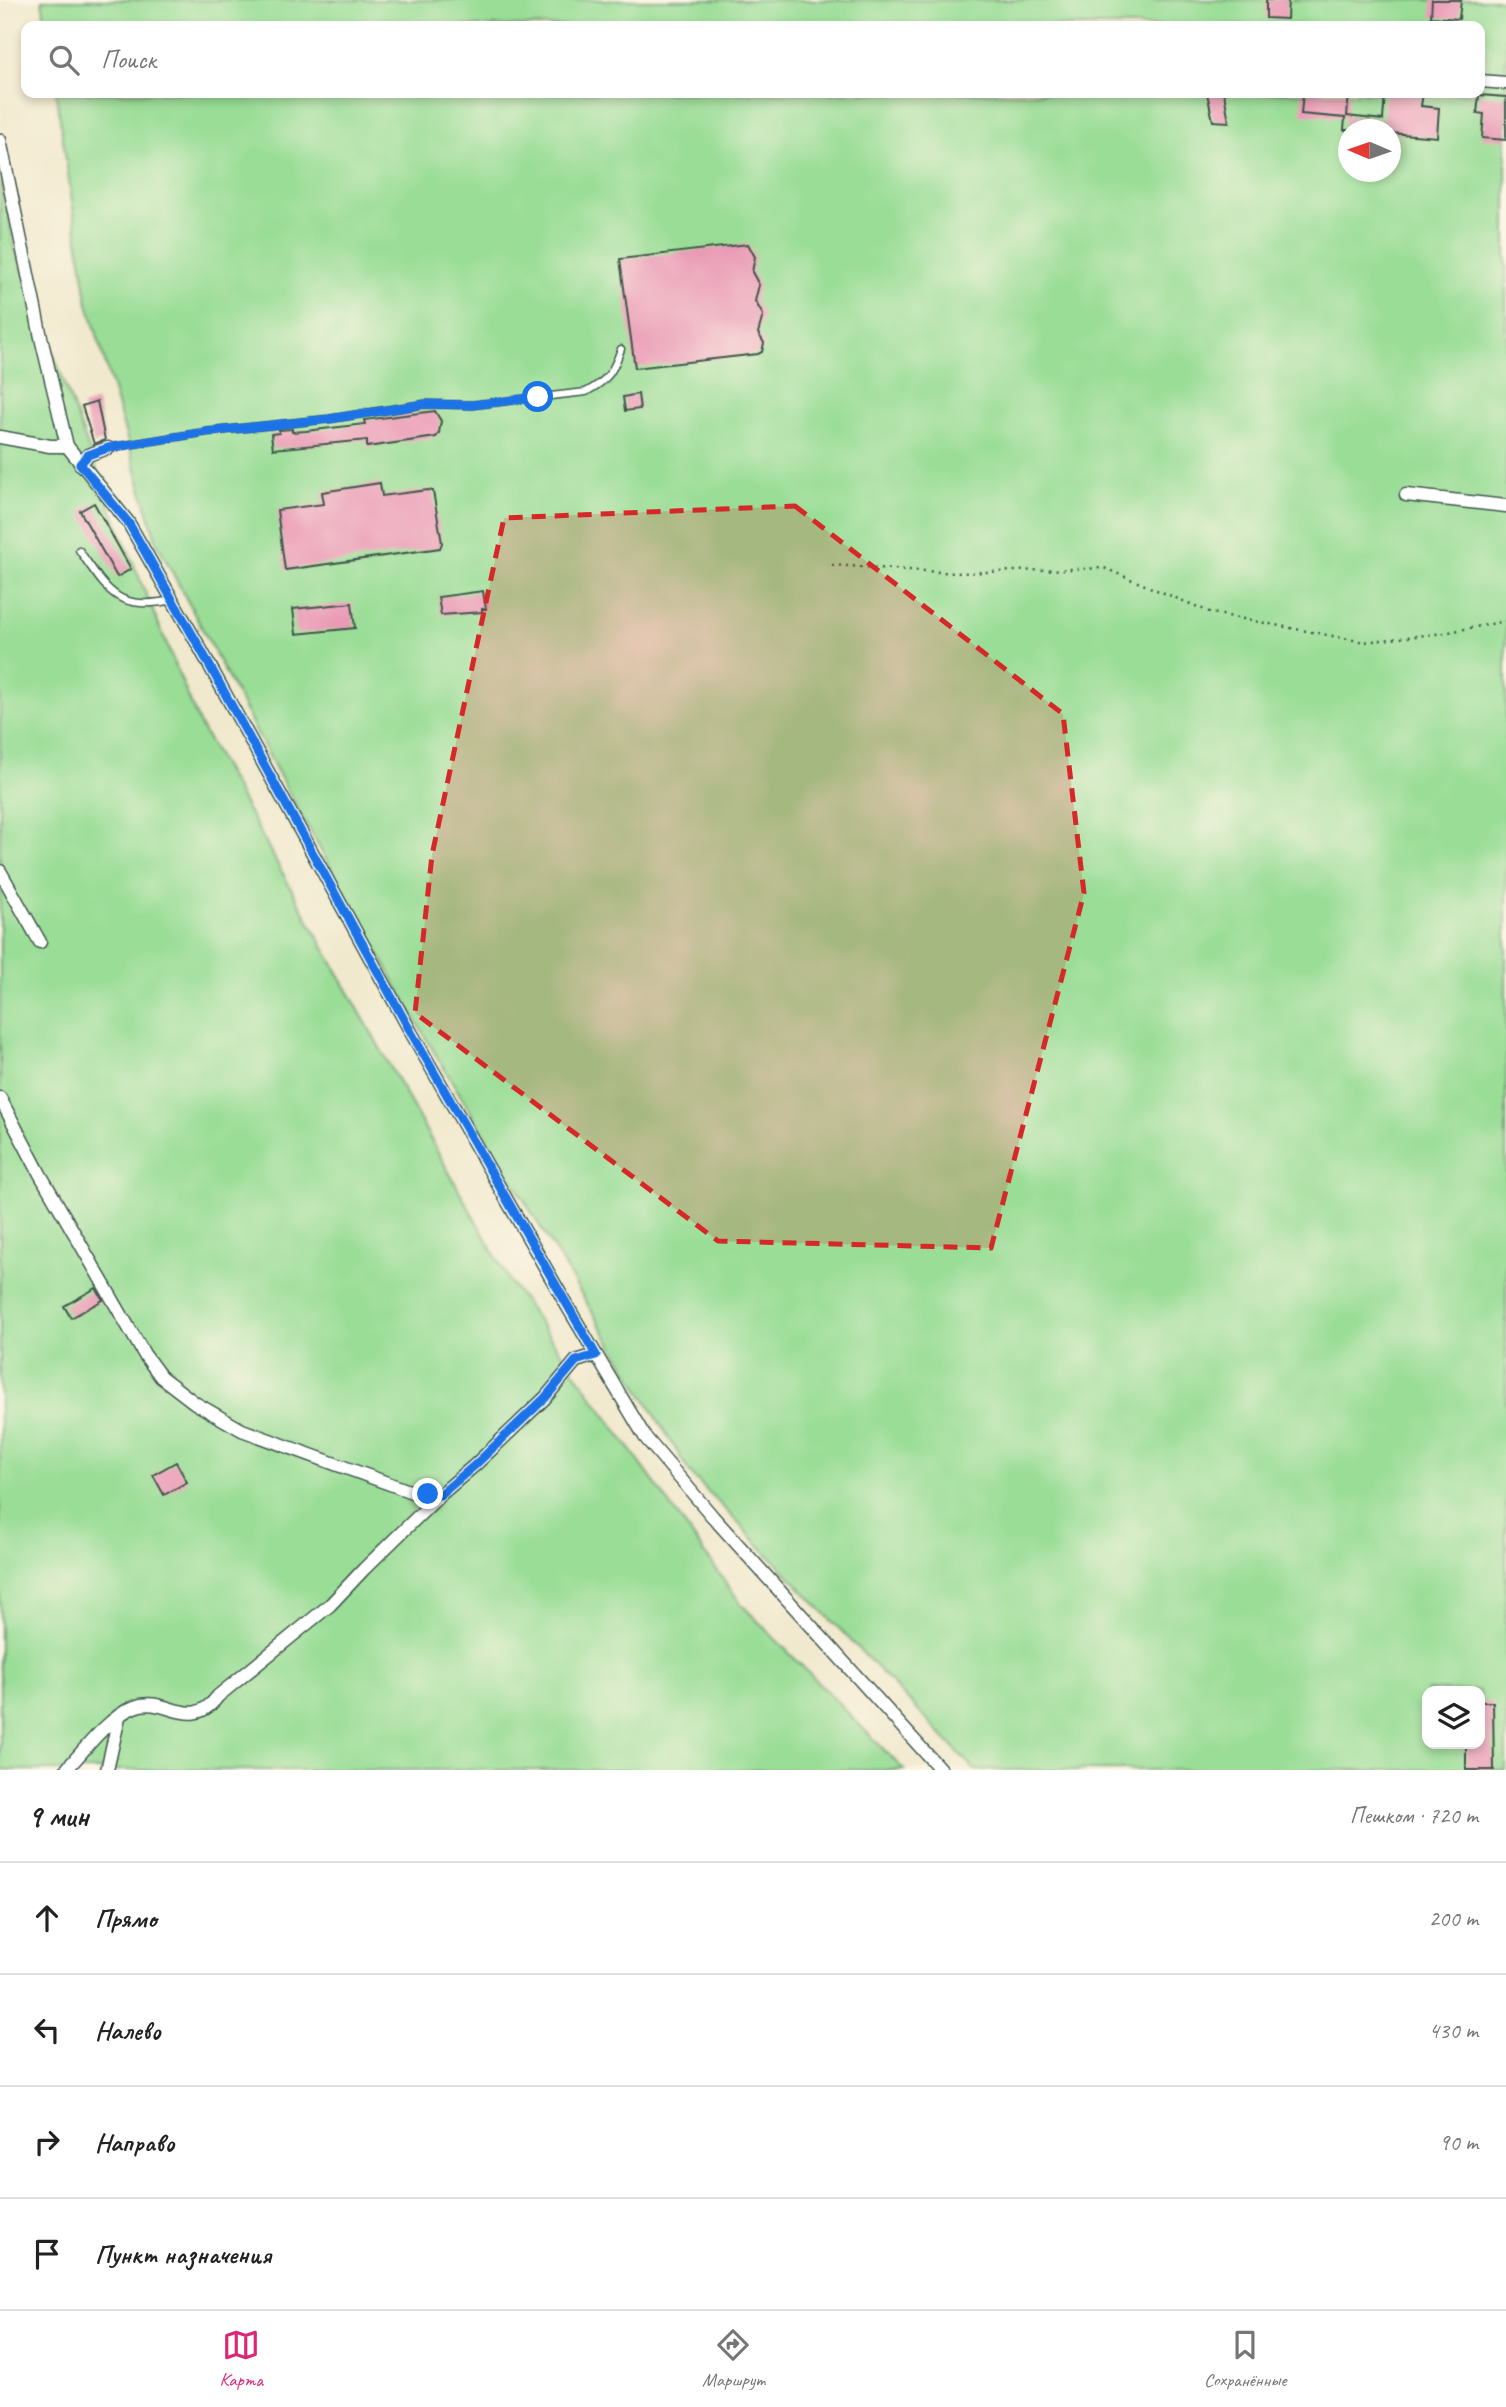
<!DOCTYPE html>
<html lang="ru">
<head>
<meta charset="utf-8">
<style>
  :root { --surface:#fff; --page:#f2f2f2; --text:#222; --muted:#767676; --line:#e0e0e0; --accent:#db2777 }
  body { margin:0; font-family:Caveat,sans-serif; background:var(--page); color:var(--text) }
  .controls { position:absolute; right:21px; bottom:21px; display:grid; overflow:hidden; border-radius:14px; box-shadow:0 4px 10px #0003 }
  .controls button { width:63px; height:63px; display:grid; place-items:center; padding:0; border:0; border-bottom:2px solid var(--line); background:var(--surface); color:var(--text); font:35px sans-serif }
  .compass { position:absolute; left:1338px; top:119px; width:63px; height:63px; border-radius:50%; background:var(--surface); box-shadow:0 4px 10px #0003; rotate:272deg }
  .stop { position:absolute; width:21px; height:21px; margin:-16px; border:5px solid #1a73e8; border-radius:50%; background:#fff }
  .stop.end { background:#1a73e8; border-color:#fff; box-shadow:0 2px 7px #0008 }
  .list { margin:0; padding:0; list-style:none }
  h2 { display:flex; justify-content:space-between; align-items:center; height:91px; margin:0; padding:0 28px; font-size:30px }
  h2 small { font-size:23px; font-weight:400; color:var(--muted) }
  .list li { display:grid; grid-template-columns:46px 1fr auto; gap:21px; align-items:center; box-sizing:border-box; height:112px; padding:0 28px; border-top:2px solid var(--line) }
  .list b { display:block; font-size:26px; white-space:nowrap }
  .list em { font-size:23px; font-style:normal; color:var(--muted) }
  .icon { flex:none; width:38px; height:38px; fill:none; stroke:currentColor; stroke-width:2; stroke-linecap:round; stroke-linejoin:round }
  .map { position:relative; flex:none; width:1506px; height:1770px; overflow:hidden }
  .search { position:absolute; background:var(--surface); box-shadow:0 4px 10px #0003; left:21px; right:21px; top:21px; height:77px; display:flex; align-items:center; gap:18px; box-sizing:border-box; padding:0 24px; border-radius:14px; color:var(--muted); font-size:26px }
  .sheet { height:539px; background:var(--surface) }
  nav { display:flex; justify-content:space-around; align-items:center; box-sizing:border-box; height:98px; border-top:2px solid var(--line); background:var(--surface); font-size:19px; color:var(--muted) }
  nav a { display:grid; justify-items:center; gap:4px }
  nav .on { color:var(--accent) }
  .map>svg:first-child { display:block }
  .green { fill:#99dd96; stroke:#5c8d65; stroke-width:2; fill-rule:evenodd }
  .building { fill:#ea9ab6 }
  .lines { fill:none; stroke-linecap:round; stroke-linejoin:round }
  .lane-casing { stroke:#3e574b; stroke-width:9 }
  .street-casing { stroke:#3e574b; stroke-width:15 }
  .path { stroke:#3e574b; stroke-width:2.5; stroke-dasharray:2 5; stroke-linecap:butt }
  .lane { stroke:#fff; stroke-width:6 }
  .street { stroke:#fff; stroke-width:12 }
  .route { stroke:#1a73e8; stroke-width:9 }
  .marked { fill:#d62828; fill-opacity:0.2; stroke:#d62828; stroke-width:5; stroke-dasharray:14 9; stroke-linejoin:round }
</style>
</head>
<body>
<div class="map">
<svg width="1506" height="1770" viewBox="0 0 1506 1770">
  <rect width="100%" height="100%" fill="#fcf5e5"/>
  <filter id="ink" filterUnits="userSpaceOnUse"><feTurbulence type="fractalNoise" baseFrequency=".0143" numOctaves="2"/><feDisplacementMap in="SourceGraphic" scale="14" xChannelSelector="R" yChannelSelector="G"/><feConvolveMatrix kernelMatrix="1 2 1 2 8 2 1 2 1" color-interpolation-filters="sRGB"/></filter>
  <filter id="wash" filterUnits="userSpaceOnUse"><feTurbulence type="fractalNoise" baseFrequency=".00686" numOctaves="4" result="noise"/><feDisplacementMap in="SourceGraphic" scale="28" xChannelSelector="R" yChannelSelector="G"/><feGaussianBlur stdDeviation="1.57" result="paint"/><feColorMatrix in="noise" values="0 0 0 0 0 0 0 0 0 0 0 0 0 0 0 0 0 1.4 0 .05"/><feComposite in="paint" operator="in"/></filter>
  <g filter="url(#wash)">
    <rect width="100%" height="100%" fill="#f1e9cd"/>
    <g class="green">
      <path d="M42,0H1506V1770H975L690,1473L430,1045L286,788L157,543L87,300L56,93H1480V26H46ZM1348,130H1390V172H1348ZM1427,1691H1480V1744H1427Z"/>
      <path d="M0,176L15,249L109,504L199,723L509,1280L742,1605L904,1770H0Z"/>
    </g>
    <g id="blocks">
      <g class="building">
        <path d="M1266,0H1288L1287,19L1266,18Z"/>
        <path d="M1432,0H1461L1459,19L1431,17Z"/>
        <path d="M1207,93H1224L1229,122L1213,121Z"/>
        <path d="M1303,93H1349L1347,116L1383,120L1385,93H1423L1421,106L1439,108L1437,137L1390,133V130H1344L1345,118L1301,114Z"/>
        <path d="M1479,95L1506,97V140L1482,138L1484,114L1477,113Z"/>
        <path d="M748,244L755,257L752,272L759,285L755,301L763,315L758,333L764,343L762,352L758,354L635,368L620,259Z"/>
        <path d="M638,394L640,409L625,411L623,397Z"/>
        <path d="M97,401L105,440L94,444L82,406Z"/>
        <path d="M435,411L441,421L439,433L436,437L367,447V440L273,449L271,434L279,433V430L292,429V432L306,431L365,424L364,420Z"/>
        <path d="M380,483L382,496L428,490L433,491L442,543L440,548L285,570L277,510L324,504L322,492Z"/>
        <path d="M94,503L131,569L117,577L80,511Z"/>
        <path d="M483,591L486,609H482V612L441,615L438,597Z"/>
        <path d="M352,603L355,628L296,634L293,609Z"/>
        <path d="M96,1288L103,1300L71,1318L64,1306Z"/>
        <path d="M176,1462L187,1482L164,1495L153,1475Z"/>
        <path d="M1480,1702H1493L1494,1770H1466V1744H1480Z"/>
      </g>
    </g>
  </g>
  <g filter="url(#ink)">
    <use href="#blocks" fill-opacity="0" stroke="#3e574b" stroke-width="2"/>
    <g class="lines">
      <g class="lane-casing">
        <g id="lane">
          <path d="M108,448L206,432L329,419L425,404L472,405L586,392C608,380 613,372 621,349"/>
          <path d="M79,550C109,593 117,611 173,600"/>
        </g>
      </g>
      <g class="street-casing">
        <g id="street">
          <path d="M1480,81L1506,83"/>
          <path d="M0,140L42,342L67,446L128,522L200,648L412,1034L569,1309L645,1437L713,1517L941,1770"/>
          <path d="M0,437L50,446H67"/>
          <path d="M80,464L88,455L108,448"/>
          <path d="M1406,495L1506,506"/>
          <path d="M0,871L40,942"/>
          <path d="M0,1098L40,1174L144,1354L161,1377L195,1403L242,1430L412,1492L440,1495"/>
          <path d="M66,1770C84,1750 109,1717 134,1707C166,1694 190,1734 218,1696L330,1605L364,1569L440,1495L475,1465L545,1398L576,1361L596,1355"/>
          <path d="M107,1770L119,1717"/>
        </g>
      </g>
      <path class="path" d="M832,565L956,573L1104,568L1212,613L1364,642L1444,633L1506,621"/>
      <use href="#lane" class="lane"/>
      <use href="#street" class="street"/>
    </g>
  </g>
  <g class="lines" filter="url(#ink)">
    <path class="route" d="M428,1494L440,1495L475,1465L545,1398L576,1361L596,1355L412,1034L200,648L128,522L80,464L88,455L108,448L206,432L329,419L425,404L472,405L538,397"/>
  </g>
  <path class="marked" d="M795,506L1063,714L1084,893L991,1248L718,1241L415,1013L432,855L504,518Z"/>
</svg>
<div class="controls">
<button><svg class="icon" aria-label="layers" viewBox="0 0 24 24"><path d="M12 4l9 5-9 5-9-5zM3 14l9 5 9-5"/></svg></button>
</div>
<svg class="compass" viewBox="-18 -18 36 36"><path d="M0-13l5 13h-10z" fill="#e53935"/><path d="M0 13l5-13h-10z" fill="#767676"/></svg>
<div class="stop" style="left:538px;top:397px"></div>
<div class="stop end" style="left:428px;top:1494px"></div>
<div class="search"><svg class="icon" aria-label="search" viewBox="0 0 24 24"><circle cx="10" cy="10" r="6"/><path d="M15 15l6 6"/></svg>Поиск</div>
</div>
<section class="sheet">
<h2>9 мин<small>Пешком · 720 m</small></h2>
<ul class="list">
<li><svg class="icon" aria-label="ahead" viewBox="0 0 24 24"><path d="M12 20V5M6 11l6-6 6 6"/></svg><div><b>Прямо</b></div><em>200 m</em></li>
<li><svg class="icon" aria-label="left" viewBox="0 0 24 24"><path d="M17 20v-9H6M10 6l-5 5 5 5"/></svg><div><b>Налево</b></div><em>430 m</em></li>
<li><svg class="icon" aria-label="right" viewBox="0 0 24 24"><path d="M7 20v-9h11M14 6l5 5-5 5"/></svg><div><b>Направо</b></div><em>90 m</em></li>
<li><svg class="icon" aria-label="arrive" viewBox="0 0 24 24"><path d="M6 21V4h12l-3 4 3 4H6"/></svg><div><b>Пункт назначения</b></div></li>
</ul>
</section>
<nav>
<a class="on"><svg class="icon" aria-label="map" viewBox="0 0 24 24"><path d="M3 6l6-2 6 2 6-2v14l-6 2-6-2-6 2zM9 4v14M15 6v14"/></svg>Карта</a>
<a><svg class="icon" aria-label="directions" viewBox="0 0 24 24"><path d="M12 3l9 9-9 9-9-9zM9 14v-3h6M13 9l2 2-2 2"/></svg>Маршрут</a>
<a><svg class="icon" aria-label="saved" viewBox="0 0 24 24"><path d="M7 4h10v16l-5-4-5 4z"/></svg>Сохранённые</a>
</nav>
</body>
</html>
